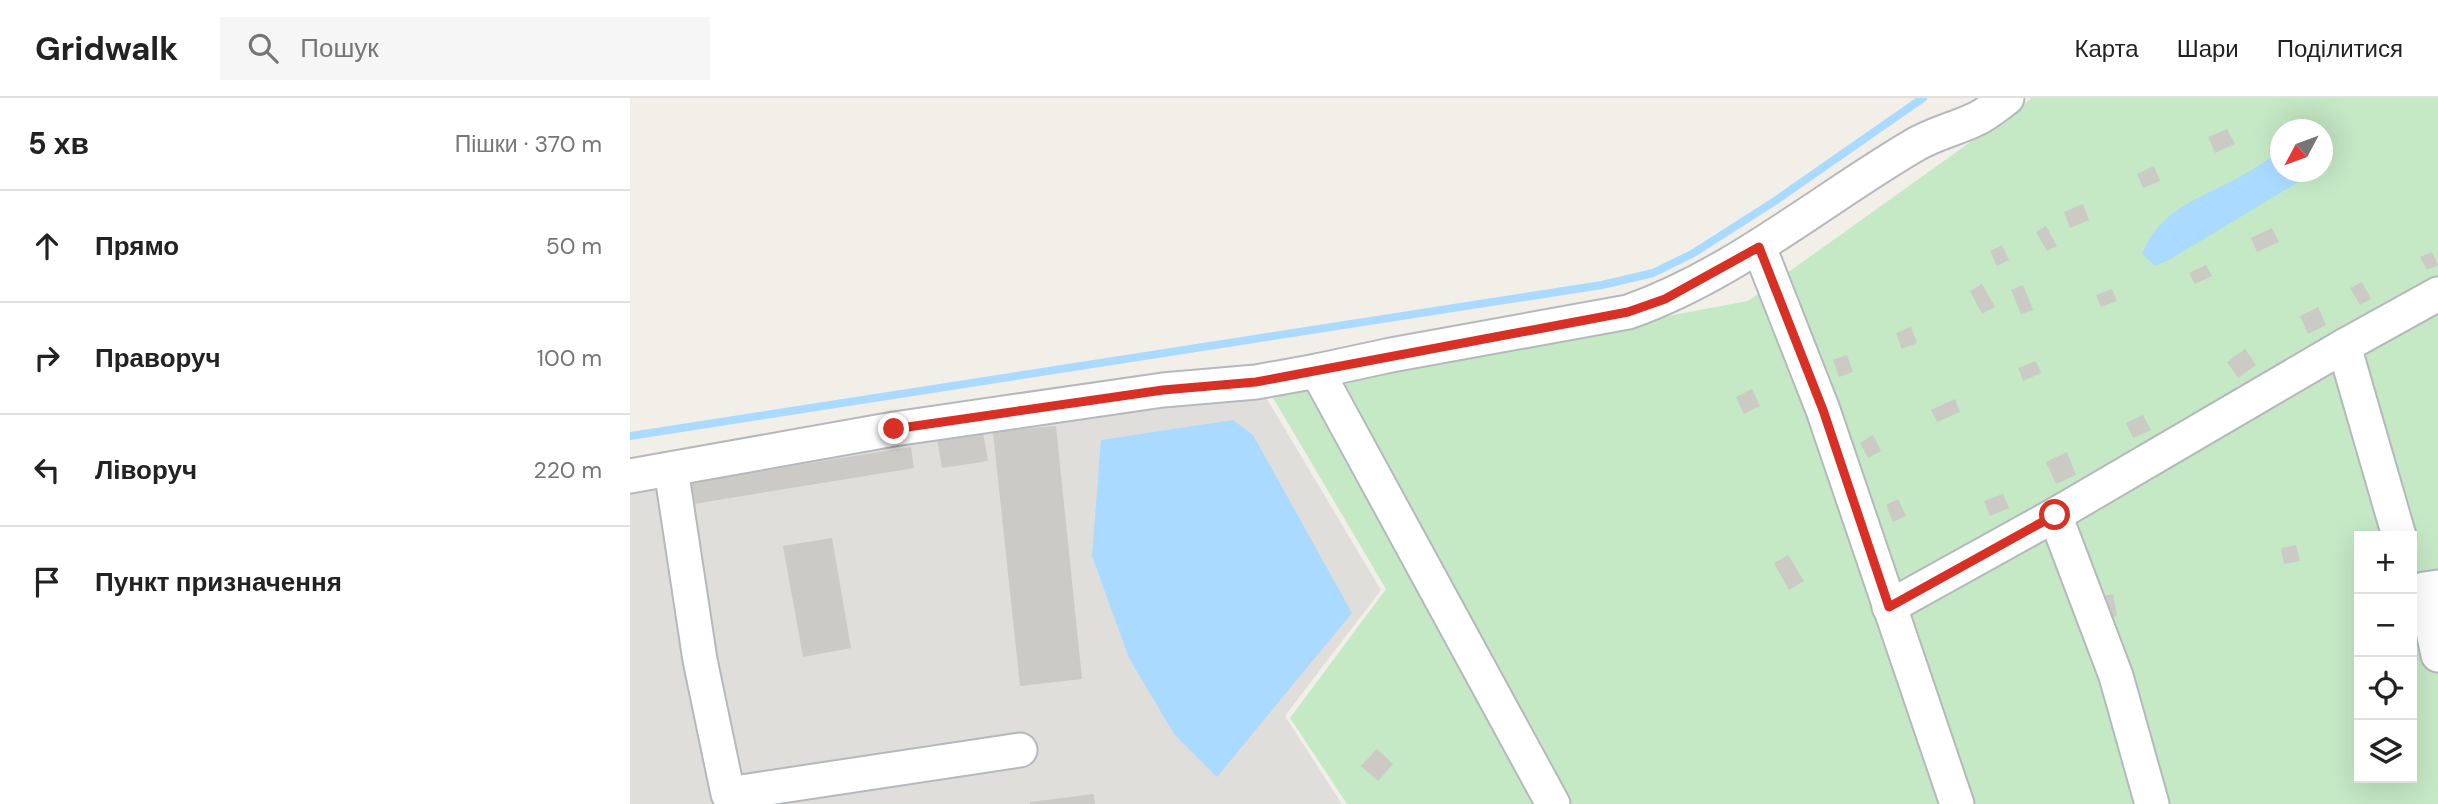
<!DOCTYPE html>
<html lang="uk">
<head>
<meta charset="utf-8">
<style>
  :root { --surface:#fff; --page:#f6f6f6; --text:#222; --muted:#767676; --line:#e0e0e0 }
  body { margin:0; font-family:"DM Sans",sans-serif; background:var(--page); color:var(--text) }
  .controls { position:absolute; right:21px; bottom:21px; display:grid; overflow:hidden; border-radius:0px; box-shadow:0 7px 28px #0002 }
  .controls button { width:63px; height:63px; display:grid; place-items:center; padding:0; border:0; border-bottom:2px solid var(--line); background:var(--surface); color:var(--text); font:35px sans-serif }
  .compass { position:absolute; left:1640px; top:21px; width:63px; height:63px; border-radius:50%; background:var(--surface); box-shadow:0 7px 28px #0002; rotate:229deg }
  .stop { position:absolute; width:21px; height:21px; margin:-16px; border:5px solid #d93025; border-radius:50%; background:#fff }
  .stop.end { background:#d93025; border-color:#fff; box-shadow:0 2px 7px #0008 }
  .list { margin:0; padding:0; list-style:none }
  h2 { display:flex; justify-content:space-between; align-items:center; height:91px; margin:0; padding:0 28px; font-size:30px }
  h2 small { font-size:23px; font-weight:400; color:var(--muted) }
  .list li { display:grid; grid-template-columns:46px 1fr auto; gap:21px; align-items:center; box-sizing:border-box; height:112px; padding:0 28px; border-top:2px solid var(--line) }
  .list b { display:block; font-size:26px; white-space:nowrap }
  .list em { font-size:23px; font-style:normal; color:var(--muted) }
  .icon { flex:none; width:38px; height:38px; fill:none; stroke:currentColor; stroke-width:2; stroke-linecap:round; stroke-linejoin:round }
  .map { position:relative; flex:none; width:1808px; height:706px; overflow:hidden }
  header { display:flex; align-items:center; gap:42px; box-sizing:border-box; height:98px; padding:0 35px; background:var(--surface); border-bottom:2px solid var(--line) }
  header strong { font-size:33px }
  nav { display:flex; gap:38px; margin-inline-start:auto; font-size:24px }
  .search { width:490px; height:63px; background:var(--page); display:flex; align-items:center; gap:18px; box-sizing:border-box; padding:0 24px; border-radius:0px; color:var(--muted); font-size:26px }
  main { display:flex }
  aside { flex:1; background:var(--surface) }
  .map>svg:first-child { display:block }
  .industrial { fill:#e0deda }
  .green { fill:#c5e8c5; fill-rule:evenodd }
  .water { fill:#aadaff }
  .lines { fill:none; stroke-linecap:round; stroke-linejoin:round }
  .stream { stroke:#aadaff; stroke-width:8 }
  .building { fill:#cccac5 }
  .minor-casing { stroke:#b5b8bc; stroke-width:37 }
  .minor { stroke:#fff; stroke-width:33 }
  .route { stroke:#d93025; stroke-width:9 }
</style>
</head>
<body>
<header>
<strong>Gridwalk</strong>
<div class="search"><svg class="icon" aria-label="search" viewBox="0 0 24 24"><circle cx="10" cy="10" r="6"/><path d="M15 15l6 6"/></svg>Пошук</div>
<nav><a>Карта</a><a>Шари</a><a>Поділитися</a></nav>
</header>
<main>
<aside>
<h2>5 хв<small>Пішки · 370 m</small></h2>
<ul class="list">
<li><svg class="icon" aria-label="ahead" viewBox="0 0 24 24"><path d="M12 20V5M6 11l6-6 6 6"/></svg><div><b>Прямо</b></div><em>50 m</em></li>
<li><svg class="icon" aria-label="right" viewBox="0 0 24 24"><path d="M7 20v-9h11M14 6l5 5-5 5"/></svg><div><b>Праворуч</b></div><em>100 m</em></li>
<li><svg class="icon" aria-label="left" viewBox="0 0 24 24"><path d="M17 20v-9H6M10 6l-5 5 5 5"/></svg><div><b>Ліворуч</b></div><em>220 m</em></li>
<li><svg class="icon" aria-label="arrive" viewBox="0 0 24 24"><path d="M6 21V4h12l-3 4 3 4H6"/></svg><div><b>Пункт призначення</b></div></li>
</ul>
</aside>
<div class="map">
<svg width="1808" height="706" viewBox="0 0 1808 706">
  <rect width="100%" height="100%" fill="#f1efe8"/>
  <path class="industrial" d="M631,291L751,492L655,618L712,706H0V389Z"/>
  <path class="green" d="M1402,0H1808V706H717L660,620L756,491L639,293L1118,203ZM1650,32H1692V74H1650ZM1729,438H1782V680H1729Z"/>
  <g class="water">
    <path d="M1650,55V74H1685L1539,162L1525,168L1512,156C1528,113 1571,99 1608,80C1622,72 1636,62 1650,55Z"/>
    <path d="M603,322L623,337L722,515L587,679L544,636L499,560L462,458L471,342Z"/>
  </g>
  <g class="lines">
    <path class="stream" d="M0,338L972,187L1023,175L1062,156L1145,103L1293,0"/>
  </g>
  <g class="building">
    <path d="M1597,31L1605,46L1585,55L1578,39Z"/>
    <path d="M1524,68L1530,83L1513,90L1507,76Z"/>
    <path d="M1453,106L1459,122L1440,130L1434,114Z"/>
    <path d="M1416,128L1427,148L1417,153L1406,134Z"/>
    <path d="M1642,130L1649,144L1627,154L1621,140Z"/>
    <path d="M1372,147L1379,162L1367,168L1360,153Z"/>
    <path d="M1802,154L1808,167L1797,172L1790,159Z"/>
    <path d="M1576,167L1582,178L1565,186L1559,175Z"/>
    <path d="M1732,184L1741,201L1730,207L1720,190Z"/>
    <path d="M1352,186L1365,209L1352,216L1340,193Z"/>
    <path d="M1393,187L1403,212L1391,216L1381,192Z"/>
    <path d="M1482,191L1487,203L1471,209L1466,197Z"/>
    <path d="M1688,209L1696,227L1678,236L1670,218Z"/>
    <path d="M1281,229L1287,245L1272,251L1266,235Z"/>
    <path d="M1615,251L1626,267L1608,280L1597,264Z"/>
    <path d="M1217,257L1223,274L1209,279L1203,262Z"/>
    <path d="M1406,263L1411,275L1393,283L1388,270Z"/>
    <path d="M1122,291L1130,308L1114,316L1106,299Z"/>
    <path d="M1325,301L1330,314L1307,324L1301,312Z"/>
    <path d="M1513,317L1521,332L1503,340L1496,325Z"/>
    <path d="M426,328L452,581L390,588L363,334Z"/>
    <path d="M353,334L358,363L312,370L307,341Z"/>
    <path d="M1243,337L1251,353L1238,360L1230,345Z"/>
    <path d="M281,349L284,370L64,406L61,384Z"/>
    <path d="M1437,354L1446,377L1426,386L1416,364Z"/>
    <path d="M1373,396L1379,410L1360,418L1354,403Z"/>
    <path d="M1268,401L1276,418L1263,424L1256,407Z"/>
    <path d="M202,440L221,550L173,559L153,448Z"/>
    <path d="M1666,447L1670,463L1654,466L1651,450Z"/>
    <path d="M1158,457L1174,483L1159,492L1144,465Z"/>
    <path d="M1483,496L1487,518L1470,521L1467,499Z"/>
    <path d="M747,651L763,666L748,683L731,668Z"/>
    <path d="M464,696L465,706H400V704Z"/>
  </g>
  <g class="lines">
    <g class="minor-casing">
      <g id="minor">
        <path d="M1129,149L1193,312L1327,706"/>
        <path d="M1714,248L1769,438"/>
        <path d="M687,273L923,706"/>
        <path d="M41,371L70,562L98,696L390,652"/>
        <path d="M0,378L264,331L533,292L626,284L687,273L761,257L998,214C1103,177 1188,104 1283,48C1304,35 1326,31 1346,21C1357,16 1367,7 1377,0"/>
        <path d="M1425,417L1486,578L1522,706"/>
        <path d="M1808,489L1794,491L1808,557"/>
        <path d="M1259,509L1425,417L1714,248L1808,196"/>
      </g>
    </g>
    <use href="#minor" class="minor"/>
  </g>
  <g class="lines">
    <path class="route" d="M264,331L533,292L626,284L998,214L1035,201L1129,149L1193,312L1259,509L1425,417"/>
  </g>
</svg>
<div class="controls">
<button>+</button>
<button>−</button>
<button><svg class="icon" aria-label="locate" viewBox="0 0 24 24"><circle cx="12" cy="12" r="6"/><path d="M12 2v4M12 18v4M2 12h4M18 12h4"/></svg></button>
<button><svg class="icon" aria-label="layers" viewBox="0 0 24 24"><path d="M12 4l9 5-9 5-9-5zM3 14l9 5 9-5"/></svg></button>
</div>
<svg class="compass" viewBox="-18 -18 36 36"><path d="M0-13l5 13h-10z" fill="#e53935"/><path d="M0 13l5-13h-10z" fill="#767676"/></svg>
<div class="stop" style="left:1425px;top:417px"></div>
<div class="stop end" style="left:264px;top:331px"></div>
</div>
</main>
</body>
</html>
